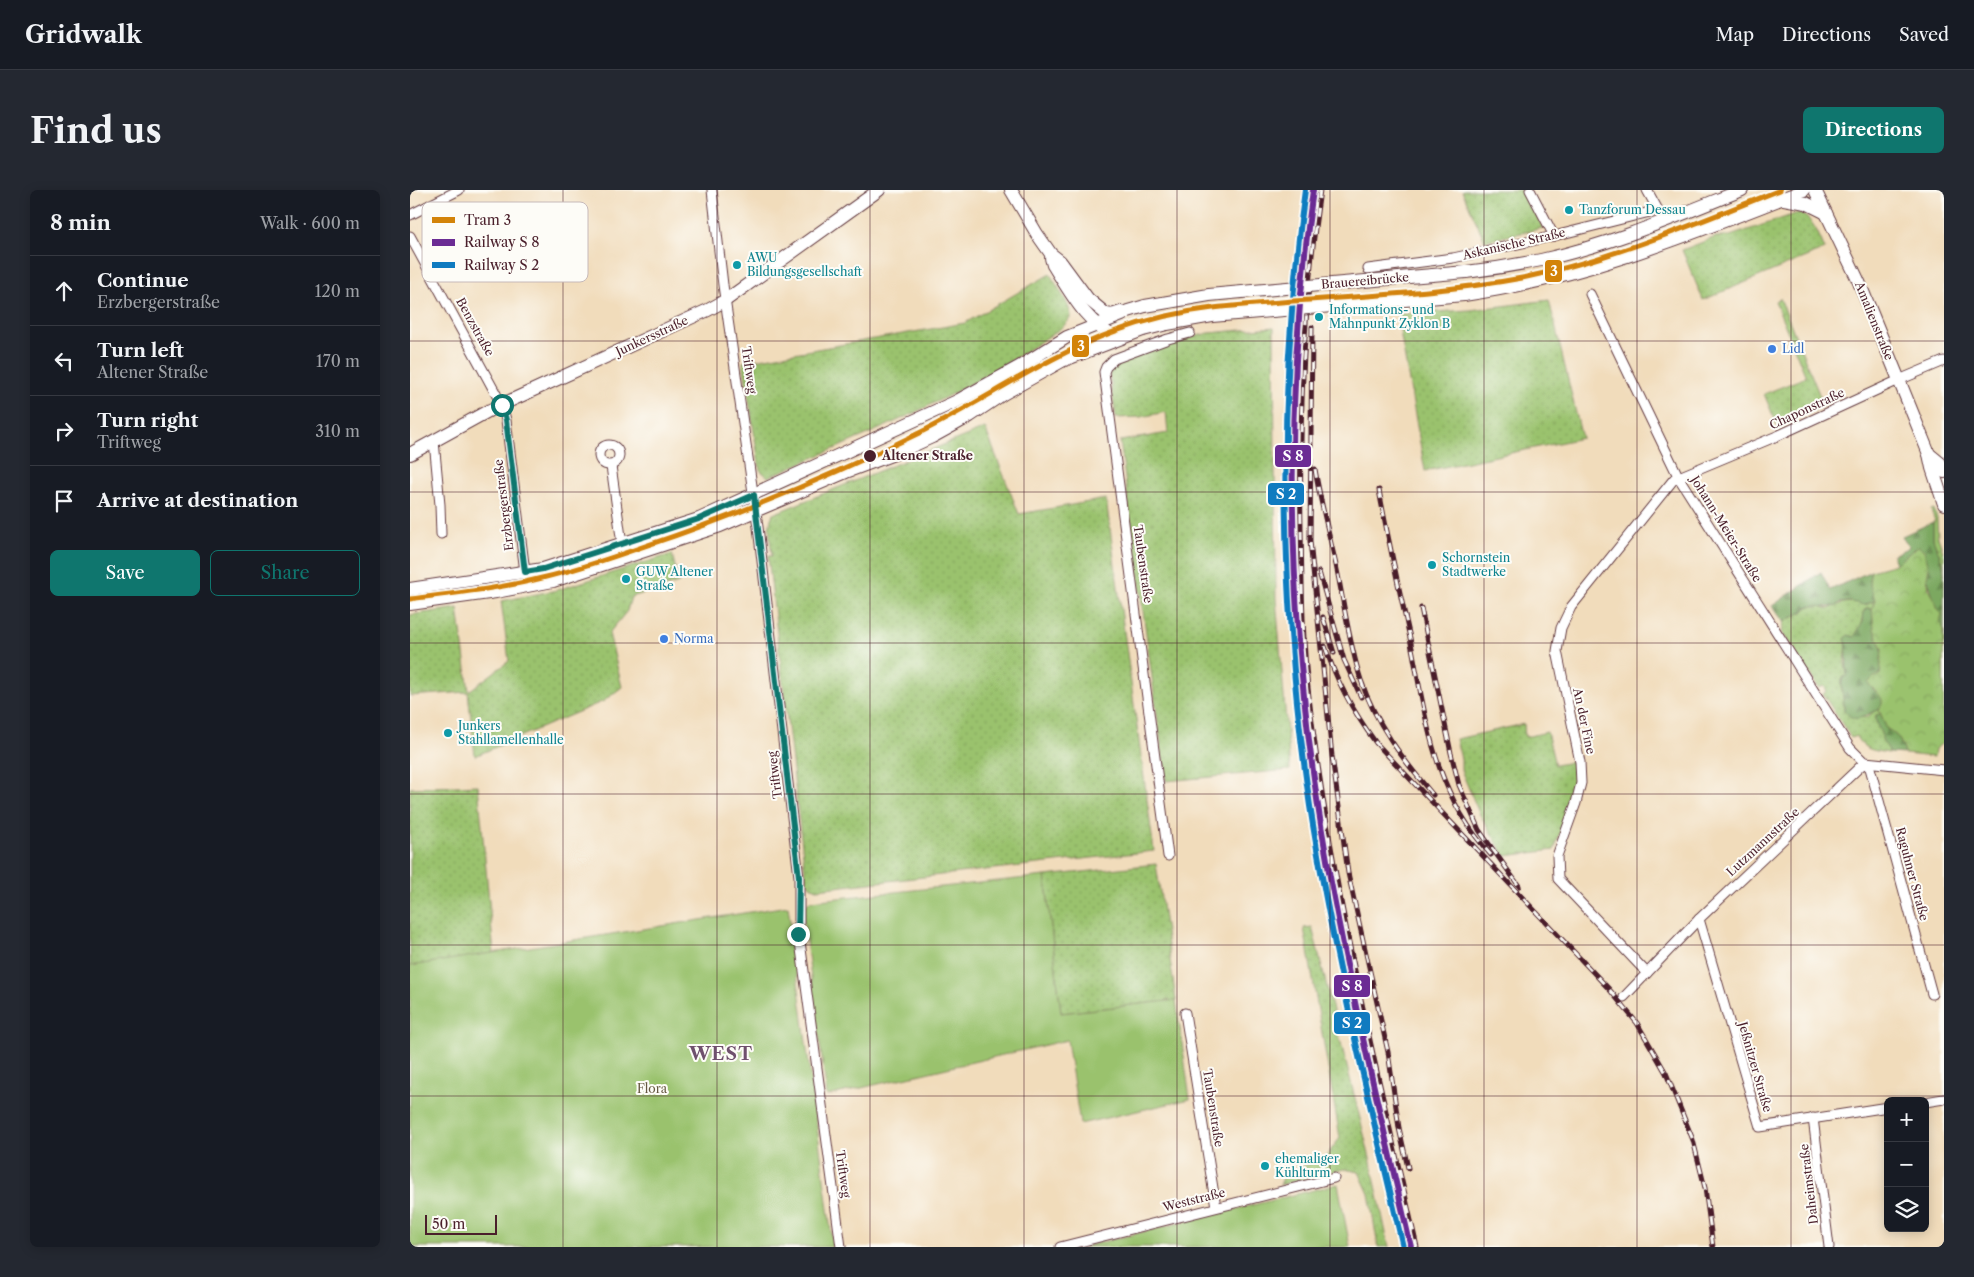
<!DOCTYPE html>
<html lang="en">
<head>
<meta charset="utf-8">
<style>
  :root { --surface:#171b24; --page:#242831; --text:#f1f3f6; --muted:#9ea1a6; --line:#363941; --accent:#0f766e }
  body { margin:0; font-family:"Libre Caslon Text",serif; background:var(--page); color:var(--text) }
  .controls { position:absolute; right:15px; bottom:15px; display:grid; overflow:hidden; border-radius:8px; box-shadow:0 2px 12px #0003 }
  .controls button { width:45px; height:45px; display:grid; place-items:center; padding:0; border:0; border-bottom:1px solid var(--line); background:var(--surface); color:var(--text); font:25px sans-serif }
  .scale { position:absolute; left:15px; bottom:12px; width:72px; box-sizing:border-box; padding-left:5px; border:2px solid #4a1f2b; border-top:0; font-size:14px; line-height:18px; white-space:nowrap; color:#4a1f2b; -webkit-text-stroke:4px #fdfcf7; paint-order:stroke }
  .stop { position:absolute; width:15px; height:15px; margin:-11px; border:4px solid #0f766e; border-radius:50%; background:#fff }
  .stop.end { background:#0f766e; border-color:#fff; box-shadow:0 1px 5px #0008 }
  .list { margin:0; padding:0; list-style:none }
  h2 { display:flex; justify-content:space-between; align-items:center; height:65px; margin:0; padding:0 20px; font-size:21px }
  h2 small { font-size:16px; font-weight:400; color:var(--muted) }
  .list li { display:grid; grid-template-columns:32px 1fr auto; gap:15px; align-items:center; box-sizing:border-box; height:70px; padding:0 20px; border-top:1px solid var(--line) }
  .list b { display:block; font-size:19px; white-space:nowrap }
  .list p { margin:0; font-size:16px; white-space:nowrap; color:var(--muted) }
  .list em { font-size:16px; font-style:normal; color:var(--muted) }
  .actions { display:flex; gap:10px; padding:15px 20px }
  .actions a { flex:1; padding:11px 0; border:1px solid var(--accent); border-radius:8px; text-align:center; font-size:18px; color:var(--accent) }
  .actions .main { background:var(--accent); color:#fff }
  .icon { flex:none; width:28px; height:28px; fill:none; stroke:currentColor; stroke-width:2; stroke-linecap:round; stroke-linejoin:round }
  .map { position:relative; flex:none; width:1534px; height:1057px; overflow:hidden; border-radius:8px }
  header { display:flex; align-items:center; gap:30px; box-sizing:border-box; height:70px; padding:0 25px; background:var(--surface); border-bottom:1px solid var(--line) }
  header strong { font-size:24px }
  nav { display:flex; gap:28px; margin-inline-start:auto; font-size:18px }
  .intro { display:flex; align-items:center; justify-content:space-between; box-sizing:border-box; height:120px; padding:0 30px }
  h1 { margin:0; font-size:35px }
  .button { padding:12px 22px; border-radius:8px; background:var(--accent); color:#fff; font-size:18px; font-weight:700 }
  main { display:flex; gap:30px; padding:0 30px }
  aside { flex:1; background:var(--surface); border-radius:8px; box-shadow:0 2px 12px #0003 }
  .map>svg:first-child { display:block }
  .grass { fill:url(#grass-dots); stroke:#72704c }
  .forest { fill:url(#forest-firs); stroke:#626446 }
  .park { fill:url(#park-crowns); stroke:#72704c }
  .garden { fill:#9ac26d; stroke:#72704c }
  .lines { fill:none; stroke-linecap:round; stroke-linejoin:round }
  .street-casing { stroke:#633b41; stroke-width:11 }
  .secondary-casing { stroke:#633b41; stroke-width:14 }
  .street { stroke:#fff; stroke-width:9 }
  .secondary { stroke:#fff; stroke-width:12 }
  .rail-casing { stroke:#4a1f2b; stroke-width:5 }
  .rail { stroke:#fdfcf7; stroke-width:3; stroke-dasharray:9; stroke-linecap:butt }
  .secondary-bridge-casing { stroke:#633b41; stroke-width:14; stroke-linecap:butt }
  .secondary-bridge { stroke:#fff; stroke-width:12 }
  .rail-1-casing { stroke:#fdfcf7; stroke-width:10 }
  .rail-2-casing { stroke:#fdfcf7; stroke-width:10 }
  .rail-1 { stroke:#6b2c94; stroke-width:6 }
  .rail-2 { stroke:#107bc0; stroke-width:6 }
  .tram-1-casing { stroke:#fdfcf7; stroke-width:9 }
  .tram-1 { stroke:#d38309; stroke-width:5 }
  .route { stroke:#0f766e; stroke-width:6 }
  .grid { fill:none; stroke:#4a1f2b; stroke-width:1; stroke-opacity:0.55 }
  .culture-dot { fill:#0f9aa8; stroke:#fdfcf7; stroke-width:2 }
  .shop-dot { fill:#3f7fe0; stroke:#fdfcf7; stroke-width:2 }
  .stop-dot { fill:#4a1f2b; stroke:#fdfcf7; stroke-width:2 }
  .labels { text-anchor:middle; stroke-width:4; stroke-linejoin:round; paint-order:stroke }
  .culture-label { font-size:12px; fill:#0d838f; stroke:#fdfcf7; text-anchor:start }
  .street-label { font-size:12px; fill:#4a1f2b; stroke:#fdfcf7 }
  .shop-label { font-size:12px; fill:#366cbe; stroke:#fdfcf7; text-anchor:start }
  .stop-label { font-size:12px; font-weight:bold; fill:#4a1f2b; stroke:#fdfcf7; text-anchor:start }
  .park-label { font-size:12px; fill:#665842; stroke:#fdfcf7 }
  .district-label { font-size:18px; font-weight:bold; letter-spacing:1px; fill:#6f506d; stroke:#fdfcf7 }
  .key { fill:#fdfcf7; stroke:#c7baba; stroke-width:1 }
  .key-label { font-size:14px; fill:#4a1f2b }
  .line-badge { stroke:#fdfcf7; stroke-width:2 }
  .badge-label { font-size:14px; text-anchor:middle; font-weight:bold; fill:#fff }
</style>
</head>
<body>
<header>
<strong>Gridwalk</strong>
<nav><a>Map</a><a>Directions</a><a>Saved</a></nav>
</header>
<div class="intro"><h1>Find us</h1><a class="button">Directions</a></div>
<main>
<aside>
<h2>8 min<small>Walk · 600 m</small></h2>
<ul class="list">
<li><svg class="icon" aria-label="ahead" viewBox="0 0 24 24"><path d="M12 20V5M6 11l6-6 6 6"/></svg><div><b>Continue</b><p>Erzbergerstraße</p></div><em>120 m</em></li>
<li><svg class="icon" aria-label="left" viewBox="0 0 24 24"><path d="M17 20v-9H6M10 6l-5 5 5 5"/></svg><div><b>Turn left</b><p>Altener Straße</p></div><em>170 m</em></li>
<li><svg class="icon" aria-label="right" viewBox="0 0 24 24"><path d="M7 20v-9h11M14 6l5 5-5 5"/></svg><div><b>Turn right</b><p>Triftweg</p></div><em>310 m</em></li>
<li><svg class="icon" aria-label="arrive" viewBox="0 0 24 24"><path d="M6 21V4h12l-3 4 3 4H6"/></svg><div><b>Arrive at destination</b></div></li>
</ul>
<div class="actions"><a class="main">Save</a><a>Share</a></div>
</aside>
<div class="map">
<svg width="1534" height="1057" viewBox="0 0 1534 1057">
  <defs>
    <pattern id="grass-dots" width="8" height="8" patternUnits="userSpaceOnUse" patternTransform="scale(1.25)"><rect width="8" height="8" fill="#9ac26d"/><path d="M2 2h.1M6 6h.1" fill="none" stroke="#86a65f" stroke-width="1.8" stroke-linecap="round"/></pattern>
    <pattern id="forest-firs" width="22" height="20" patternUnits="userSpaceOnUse" patternTransform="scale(1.25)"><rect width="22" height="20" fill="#7ba860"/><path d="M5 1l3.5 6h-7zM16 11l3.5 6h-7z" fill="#67884f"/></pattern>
    <pattern id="park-crowns" width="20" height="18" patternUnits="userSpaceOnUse" patternTransform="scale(1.25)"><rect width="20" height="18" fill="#9ac26d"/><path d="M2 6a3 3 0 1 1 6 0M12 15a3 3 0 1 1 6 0" fill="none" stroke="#86a65f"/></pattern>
  </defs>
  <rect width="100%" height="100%" fill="#fdfcf7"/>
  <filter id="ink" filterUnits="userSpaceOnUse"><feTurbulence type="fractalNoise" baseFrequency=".02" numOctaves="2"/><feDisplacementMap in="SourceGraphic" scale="10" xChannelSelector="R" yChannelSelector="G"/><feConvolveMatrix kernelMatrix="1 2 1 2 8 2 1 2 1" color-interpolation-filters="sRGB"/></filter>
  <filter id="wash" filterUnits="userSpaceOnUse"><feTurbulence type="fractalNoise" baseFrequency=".0096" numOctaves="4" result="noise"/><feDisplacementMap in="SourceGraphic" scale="20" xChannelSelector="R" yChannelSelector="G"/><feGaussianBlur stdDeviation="1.12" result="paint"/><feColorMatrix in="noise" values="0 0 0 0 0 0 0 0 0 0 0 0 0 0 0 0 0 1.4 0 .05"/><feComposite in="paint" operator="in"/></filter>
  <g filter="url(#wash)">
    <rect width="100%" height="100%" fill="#f1dcbb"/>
    <g class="grass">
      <path d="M1054,0H1113L1133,38L1075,51L1052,1Z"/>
      <path d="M1388,23C1404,28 1409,46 1415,59L1293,110L1272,60L1306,47L1320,46Z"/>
      <path d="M640,84C645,93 664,120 660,128C655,138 639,146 630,152C546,209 450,248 358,287L350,280L333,172L555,133Z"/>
      <path d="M1370,108L1414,216L1367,235L1354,204L1396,187L1365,111Z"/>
      <path d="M1139,110L1172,248L1015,281L987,124L1060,120Z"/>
      <path d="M864,137L866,408L880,580L756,591L710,251L758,243L756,222L731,227L706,228L699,181L705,172L750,155L799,143Z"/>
      <path d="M575,238L609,324L696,309L744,661L407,699L400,696L396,690L358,366H362C361,353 356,337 363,324Z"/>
      <path d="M1524,319L1527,328L1528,347L1534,365V386L1533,374L1523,349V332L1525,331L1521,320Z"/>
      <path d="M262,364L269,393L221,407L217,421L199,443L212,497L194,511L65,566L58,502L0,506V425L48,418L59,501L99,471L91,411L147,400Z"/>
      <path d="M1465,410L1462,419L1456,418C1453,422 1454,425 1453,430C1452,439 1444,447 1437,453L1435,472L1437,486L1433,487C1429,498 1435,509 1434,520L1446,528L1457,527L1464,521L1469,520L1471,524L1466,525C1465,534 1469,537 1472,544C1473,547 1472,550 1474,552C1476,557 1479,557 1479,563C1465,561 1452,560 1446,546L1441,548L1413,504L1417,501L1414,496L1409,498L1372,443L1374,432L1394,421L1397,417L1405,414L1419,419C1434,411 1442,411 1458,414Z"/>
      <path d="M1114,534L1115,547L1137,542L1145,575L1162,572L1165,587L1156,624L1144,660L1095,666L1069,623L1051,580V569L1046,549Z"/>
      <path d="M68,595L84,764L0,776V598Z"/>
      <path d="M746,674L766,810L651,823L635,686Z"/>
      <path d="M902,737L961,972L979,1057H968L959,1004L949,982L934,979L870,995L875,983L915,968L930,948L894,738Z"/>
    </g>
    <g class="forest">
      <path d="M1523,332V349L1533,374L1534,386V454L1533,440L1517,387L1519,378L1499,363L1486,374L1483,365L1499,357L1492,346Z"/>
      <path d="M1461,381L1459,391L1465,410C1451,418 1454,414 1441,412C1438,411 1433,413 1429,413L1427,416C1416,419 1408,414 1397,417L1394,421L1374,432L1362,416L1411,382L1420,400Z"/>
      <path d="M1456,418L1462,419L1464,439L1472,459L1470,485L1462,498L1472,508L1473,515L1469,520C1456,522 1447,538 1434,520C1435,509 1429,498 1433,487L1437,486C1436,476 1438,455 1435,449L1438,445L1444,447L1453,432L1454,421Z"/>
      <path d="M1471,524L1477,539C1487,543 1493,554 1495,564L1479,563C1479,557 1476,557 1473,552C1471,548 1473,549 1471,544C1469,537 1465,534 1466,525Z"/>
    </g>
    <path class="park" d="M1508,356L1514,360L1519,378L1517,387L1519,399L1525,410L1526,418L1532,424L1530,432L1533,440L1534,552L1525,559L1524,567L1495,564C1493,554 1487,543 1477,539L1469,520C1478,507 1465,503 1458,493L1464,487L1470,485L1472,459L1464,439L1462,419L1465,410L1459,391L1461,381L1486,374Z"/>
    <g class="garden">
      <path d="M635,686L651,823L766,810L780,909L670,934L657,850L417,906L393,728L395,716L400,711Z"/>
      <path d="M378,716L423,1057H0V776Z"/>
      <path d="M928,994L940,1057H672Z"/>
    </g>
  </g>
  <g filter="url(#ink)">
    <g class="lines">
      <g class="street-casing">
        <g id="street">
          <path d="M302,0L313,95L348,337L389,687V744L431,1057"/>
          <path d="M1120,0L1144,46"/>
          <path d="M0,25L49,0"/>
          <path d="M0,46L92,215L96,230L115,382"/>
          <path d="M958,79L1043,68L1144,46L1248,20L1237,0"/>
          <path d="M1180,104L1269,288L1440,558L1460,578L1522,804"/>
          <path d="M24,251L30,315L31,344"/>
          <circle cx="199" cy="265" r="10"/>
          <path d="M201,276L212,354"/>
          <path d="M758,666L694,182L696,177L704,169L758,149L780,143"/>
          <path d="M1289,729L1350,937L1478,917"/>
          <path d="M1237,783L1148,689L1147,666L1166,613L1171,593L1170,572L1147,461L1151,438L1161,417L1264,289L1367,246L1489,190L1534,171"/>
          <path d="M1214,807L1289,729L1455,572L1534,580"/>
          <path d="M775,823L806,1017"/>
          <path d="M1515,912L1534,909"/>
          <path d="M1403,928L1419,1057"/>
          <path d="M650,1057L924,988"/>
        </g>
      </g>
      <g class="secondary-casing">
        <g id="secondary">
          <path d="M601,0L627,44L641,64L650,71L678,109L696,124L702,125L711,122"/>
          <path d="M1405,0L1449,92L1498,212L1519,264L1522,278L1534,314"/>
          <path d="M1374,9L1396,13L1416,23"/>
          <path d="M641,68L643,75C660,102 677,135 708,148"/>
          <path d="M1056,82C1081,79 1106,75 1131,70C1200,55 1267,26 1332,0"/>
          <path d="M1054,105C1175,88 1282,44 1394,0"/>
          <path d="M0,264L80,220L298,120L316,110L469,0"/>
          <path d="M1519,264L1530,273L1534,282"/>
          <path d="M0,399L133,379L289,329L547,211L609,177L657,147L712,125L718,121L735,116"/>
          <path d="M0,414L86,402L143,391L310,336L436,282L487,263L522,247L560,226L593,204L652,171L733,140"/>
        </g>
      </g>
      <use href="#street" class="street"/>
      <use href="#secondary" class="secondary"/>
      <g class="rail-casing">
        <g id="rail">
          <path d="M910,0C894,112 889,224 891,338C892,391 892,445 898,498C919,688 965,872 1007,1057"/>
          <path d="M902,137L900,351L922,566L938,683L978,862L989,938L998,978"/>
          <path d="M905,279C910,311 919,343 926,375C934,413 939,453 951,490C965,533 994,571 1023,605"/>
          <path d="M969,300C978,349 989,399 1000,448C1017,531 1022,599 1081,665"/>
          <path d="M909,382L934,470L951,507"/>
          <path d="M1011,418L1041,563L1049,595L1069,640L1109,696"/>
          <path d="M913,427L924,463"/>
          <path d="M915,456C926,491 944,523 966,553L1199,799L1227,833L1256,883L1283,950L1295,998L1303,1057"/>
        </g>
      </g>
      <use href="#rail" class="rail"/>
      <g class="secondary-bridge-casing">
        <g id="secondary-bridge">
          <path d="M735,116L799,105L1056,82"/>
          <path d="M733,140L757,134L802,126L1054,105"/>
        </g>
      </g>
      <use href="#secondary-bridge" class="secondary-bridge"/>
      <g class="rail-1-casing">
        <path id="rail-1" d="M903,0C874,203 877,413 908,616C931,764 967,910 1001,1057"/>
      </g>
      <g class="rail-2-casing">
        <path id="rail-2" d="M895,0C867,203 870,413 900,616C923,764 959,910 993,1057"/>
      </g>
      <use href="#rail-1" class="rail-1"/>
      <use href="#rail-2" class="rail-2"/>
      <g class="tram-1-casing">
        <path id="tram-1" d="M0,409C44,403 89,399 132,388C167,380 201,368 235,356C328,325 419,287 507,244C574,211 636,166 706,141C738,129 769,122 803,118C905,107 1010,107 1112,88C1201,70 1286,33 1370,0"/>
      </g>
      <use href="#tram-1" class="tram-1"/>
    </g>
  </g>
  <g class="lines" filter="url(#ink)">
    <path class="route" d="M92,215L96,230L115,382L133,379L289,329L344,305L389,687L388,744"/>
  </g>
  <path class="grid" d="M153,0V1057M307,0V1057M460,0V1057M614,0V1057M767,0V1057M920,0V1057M1074,0V1057M1227,0V1057M1381,0V1057M0,151H1534M0,302H1534M0,453H1534M0,604H1534M0,755H1534M0,906H1534"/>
  <g class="culture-dot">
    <circle cx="1159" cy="20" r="5"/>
    <circle cx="327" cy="75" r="5"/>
    <circle cx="909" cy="127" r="5"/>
    <circle cx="1022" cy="375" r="5"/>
    <circle cx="216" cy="389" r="5"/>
    <circle cx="38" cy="543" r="5"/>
    <circle cx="855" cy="976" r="5"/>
  </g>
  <g class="shop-dot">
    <circle cx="1362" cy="159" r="5"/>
    <circle cx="254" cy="449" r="5"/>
  </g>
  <circle class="stop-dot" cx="460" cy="266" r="7"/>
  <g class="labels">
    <g class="culture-label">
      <text x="1169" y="24">Tanzforum Dessau</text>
      <text x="337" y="72">AWU<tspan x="337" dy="14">Bildungsgesellschaft</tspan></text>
      <text x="919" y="124">Informations- und<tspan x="919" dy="14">Mahnpunkt Zyklon B</tspan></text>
      <text x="1032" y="372">Schornstein<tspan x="1032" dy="14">Stadtwerke</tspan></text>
      <text x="226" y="386">GUW Altener<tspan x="226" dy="14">Straße</tspan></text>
      <text x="48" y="540">Junkers<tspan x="48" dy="14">Stahllamellenhalle</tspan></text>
      <text x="865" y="973">ehemaliger<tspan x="865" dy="14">Kühlturm</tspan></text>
    </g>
    <g class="street-label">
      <text transform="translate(1104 54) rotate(-13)" y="4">Askanische Straße</text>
      <text transform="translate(955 91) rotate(-5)" y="4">Brauereibrücke</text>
      <text transform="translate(1464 131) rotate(68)" y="4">Amalienstraße</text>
      <text transform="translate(65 137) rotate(61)" y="4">Benzstraße</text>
      <text transform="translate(242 146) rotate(-25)" y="4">Junkersstraße</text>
      <text transform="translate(339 180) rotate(82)" y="4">Triftweg</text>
      <text transform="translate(1397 219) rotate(-25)" y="4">Chaponstraße</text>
      <text transform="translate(94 315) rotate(-97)" y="4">Erzbergerstraße</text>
      <text transform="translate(1316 339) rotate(58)" y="4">Johann-Meier-Straße</text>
      <text transform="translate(733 374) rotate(82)" y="4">Taubenstraße</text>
      <text transform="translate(1174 531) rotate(78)" y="4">An der Fine</text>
      <text transform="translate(365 585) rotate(-97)" y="4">Triftweg</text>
      <text transform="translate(1353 652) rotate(-43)" y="4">Lutzmannstraße</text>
      <text transform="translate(1502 684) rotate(75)" y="4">Raguhner Straße</text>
      <text transform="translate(1345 877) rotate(74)" y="4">Jeßnitzer Straße</text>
      <text transform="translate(803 918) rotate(81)" y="4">Taubenstraße</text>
      <text transform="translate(433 984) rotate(82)" y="4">Triftweg</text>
      <text transform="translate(1399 994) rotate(-97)" y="4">Daheimstraße</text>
      <text transform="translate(784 1010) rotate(-14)" y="4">Weststraße</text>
    </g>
    <g class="shop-label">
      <text x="1372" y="163">Lidl</text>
      <text x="264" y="453">Norma</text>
    </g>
    <g class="stop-label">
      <text x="472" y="270">Altener Straße</text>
    </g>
    <g class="park-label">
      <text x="242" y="903">Flora</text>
    </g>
    <g class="district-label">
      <text x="311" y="870">WEST</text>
    </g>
  </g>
  <rect x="12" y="12" width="166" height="80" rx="8" class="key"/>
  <rect x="22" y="27" width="23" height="6" fill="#d38309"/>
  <rect x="22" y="49" width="23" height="7" fill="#6b2c94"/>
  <rect x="22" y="72" width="23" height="6" fill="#107bc0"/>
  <g class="key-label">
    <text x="54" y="35">Tram 3</text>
    <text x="54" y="57">Railway S 8</text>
    <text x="54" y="80">Railway S 2</text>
  </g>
  <g class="line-badge">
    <rect x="1134" y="69" width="19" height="24" rx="5" fill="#d38309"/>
    <rect x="661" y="144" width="19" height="24" rx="5" fill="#d38309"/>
    <rect x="864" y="254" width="38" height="24" rx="5" fill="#6b2c94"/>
    <rect x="857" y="292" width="38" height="24" rx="5" fill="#107bc0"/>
    <rect x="923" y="784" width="38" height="24" rx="5" fill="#6b2c94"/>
    <rect x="923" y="821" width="38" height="24" rx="5" fill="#107bc0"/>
  </g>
  <g class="badge-label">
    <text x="1144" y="86">3</text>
    <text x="671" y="161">3</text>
    <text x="883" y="271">S 8</text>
    <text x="876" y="309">S 2</text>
    <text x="942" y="801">S 8</text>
    <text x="942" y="838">S 2</text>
  </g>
</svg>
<div class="controls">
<button>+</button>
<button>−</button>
<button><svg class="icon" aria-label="layers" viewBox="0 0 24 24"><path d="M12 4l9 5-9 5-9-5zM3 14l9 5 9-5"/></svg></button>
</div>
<div class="scale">50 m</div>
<div class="stop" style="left:92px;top:215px"></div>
<div class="stop end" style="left:388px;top:744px"></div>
</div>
</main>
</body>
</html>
